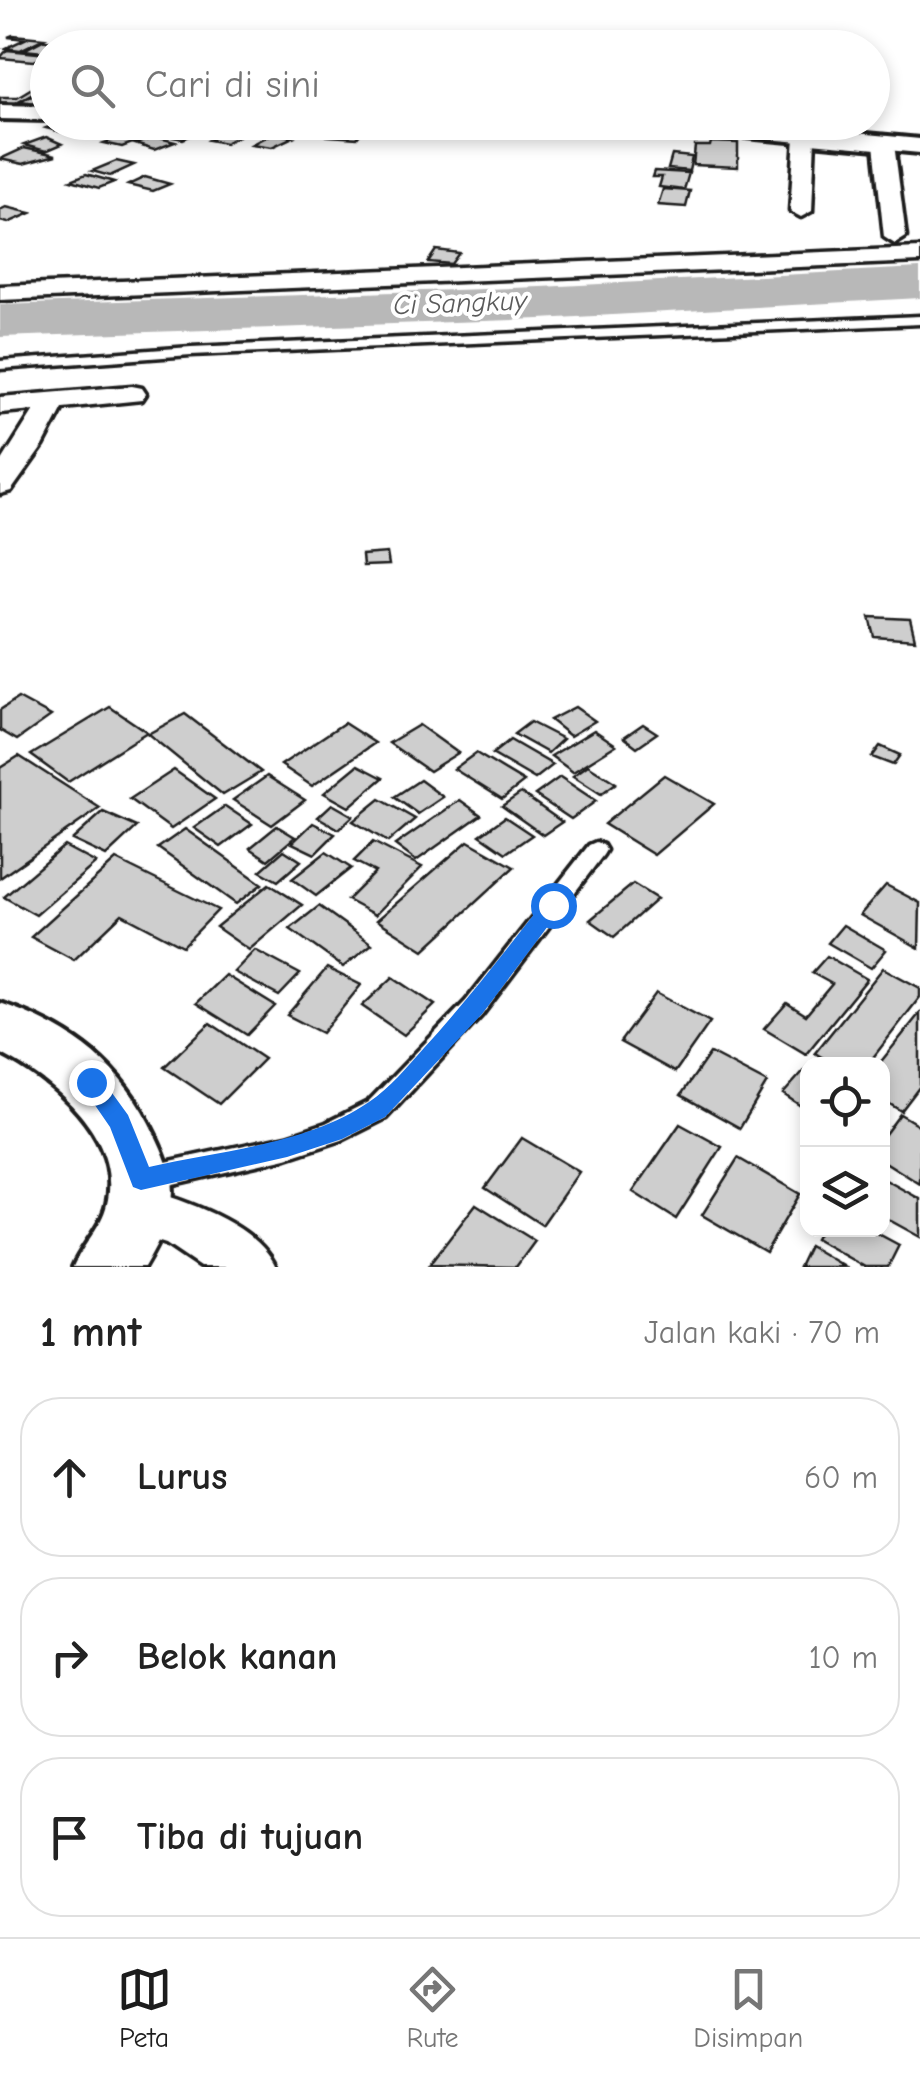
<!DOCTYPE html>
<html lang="id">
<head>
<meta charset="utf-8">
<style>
  :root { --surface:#fff; --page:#f6f6f6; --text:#222; --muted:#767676; --line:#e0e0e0; --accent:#1c1c1c }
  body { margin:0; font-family:"Comic Neue",sans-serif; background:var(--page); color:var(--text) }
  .controls { position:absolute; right:30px; bottom:30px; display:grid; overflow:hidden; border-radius:20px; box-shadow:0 5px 15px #0003 }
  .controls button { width:90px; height:90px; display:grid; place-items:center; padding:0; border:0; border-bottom:2px solid var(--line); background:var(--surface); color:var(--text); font:50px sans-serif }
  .stop { position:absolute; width:30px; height:30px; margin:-22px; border:8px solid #1a73e8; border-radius:50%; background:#fff }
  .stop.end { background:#1a73e8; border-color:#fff; box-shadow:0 2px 10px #0008 }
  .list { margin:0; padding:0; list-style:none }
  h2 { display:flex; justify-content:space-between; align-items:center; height:130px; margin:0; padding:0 40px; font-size:42px }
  h2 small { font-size:32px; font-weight:400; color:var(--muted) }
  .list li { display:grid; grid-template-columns:65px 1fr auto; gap:30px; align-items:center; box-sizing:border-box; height:160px; margin:0 20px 20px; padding:0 20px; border:2px solid var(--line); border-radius:40px }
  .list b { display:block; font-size:38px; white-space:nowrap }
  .list em { font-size:32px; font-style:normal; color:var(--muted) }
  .icon { flex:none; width:55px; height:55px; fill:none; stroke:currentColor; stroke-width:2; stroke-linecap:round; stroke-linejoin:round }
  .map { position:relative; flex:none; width:920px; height:1267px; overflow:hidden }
  .search { position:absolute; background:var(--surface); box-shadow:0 5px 15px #0003; left:30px; right:30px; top:30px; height:110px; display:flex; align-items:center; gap:25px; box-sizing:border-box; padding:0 35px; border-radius:55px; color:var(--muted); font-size:38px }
  .sheet { height:670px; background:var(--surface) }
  nav { display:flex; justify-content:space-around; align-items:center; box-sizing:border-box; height:140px; border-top:2px solid var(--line); background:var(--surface); font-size:28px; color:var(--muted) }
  nav a { display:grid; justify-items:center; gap:5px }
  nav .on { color:var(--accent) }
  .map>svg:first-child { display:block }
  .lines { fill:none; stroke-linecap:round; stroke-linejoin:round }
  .river { fill:#b8b8b8; fill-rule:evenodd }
  .building { fill:#cecece; stroke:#1c1c1c; stroke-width:2.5 }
  .service-casing { stroke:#1c1c1c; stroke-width:7 }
  .minor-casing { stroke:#1c1c1c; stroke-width:7 }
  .tertiary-casing { stroke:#1c1c1c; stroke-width:8 }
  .service { fill:#fff; fill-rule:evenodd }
  .minor { fill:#fff; fill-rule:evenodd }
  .tertiary { fill:#fff; fill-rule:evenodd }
  .route { fill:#1a73e8 }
  .labels { text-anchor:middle; stroke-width:8; stroke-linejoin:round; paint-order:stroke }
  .far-water-label { font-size:28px; font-style:italic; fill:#5a5a5a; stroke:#fff }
</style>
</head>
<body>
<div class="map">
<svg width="920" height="1267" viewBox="0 0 920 1267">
  <rect width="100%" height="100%" fill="#fff"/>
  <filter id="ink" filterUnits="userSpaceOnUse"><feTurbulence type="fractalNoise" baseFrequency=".01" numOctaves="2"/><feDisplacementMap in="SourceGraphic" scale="20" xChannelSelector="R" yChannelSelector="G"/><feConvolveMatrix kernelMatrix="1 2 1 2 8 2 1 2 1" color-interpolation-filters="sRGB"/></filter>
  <g filter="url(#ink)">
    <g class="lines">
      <path class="river" d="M920,268V298L540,319L0,337V305L540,287Z"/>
    </g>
    <g class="building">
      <path d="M13,35L44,38L20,50L6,48L25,39L8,37Z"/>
      <path d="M310,39L343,40L338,48H304Z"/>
      <path d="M348,39L417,43L414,48H340Z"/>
      <path d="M43,40L62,41L43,52L24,50Z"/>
      <path d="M7,50L48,54L34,61L0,58Z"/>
      <path d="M32,88L40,89L15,103L24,104L17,108L0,106V97H17Z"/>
      <path d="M42,90H48L45,104L20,101Z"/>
      <path d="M62,122H83L88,124L65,133L46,128Z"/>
      <path d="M152,122H177L181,123L153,136L131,132Z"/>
      <path d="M187,124L208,128L183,139L162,135Z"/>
      <path d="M229,124L254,128L225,143L209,140L228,130L220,129Z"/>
      <path d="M335,128L363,130L357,138L328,136Z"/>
      <path d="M273,133L293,137L272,147L252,144Z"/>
      <path d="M126,135L143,139L122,147L104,143Z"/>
      <path d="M46,137L62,144L46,151L24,145Z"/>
      <path d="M156,137L175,142L154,150L135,144Z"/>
      <path d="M711,142L738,143V167L693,165L695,146H710Z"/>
      <path d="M24,148L56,155L23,164L0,159Z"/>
      <path d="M672,155L692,157L689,171L668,169Z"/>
      <path d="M116,161L134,165L110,176L92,171Z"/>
      <path d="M654,171L689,173L684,190L659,187L662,177H652Z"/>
      <path d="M86,174L114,182L99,188L71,180Z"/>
      <path d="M145,177L170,184L153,191L128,185Z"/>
      <path d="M663,189L690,191L686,207L658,205Z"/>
      <path d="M6,207L31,213L8,223L0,221V210Z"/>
      <path d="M436,250L459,253L451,264L428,262Z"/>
      <path d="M387,553L389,565L363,566L362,555Z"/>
      <path d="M870,617L910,619L915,640L875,637Z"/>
      <path d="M18,698L51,716L17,740L0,730V710Z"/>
      <path d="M110,707L147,732L68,782L31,755Z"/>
      <path d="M575,707L595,721L570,736L550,720Z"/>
      <path d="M185,714L261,772L223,795L148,734Z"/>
      <path d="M530,722L563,739L548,753L514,734Z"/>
      <path d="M344,723L375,743L312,786L281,765Z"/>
      <path d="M643,724L657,733L637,747L624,737Z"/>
      <path d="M419,725L458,753L429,771L389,743Z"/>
      <path d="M594,730L616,745L573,772L551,756Z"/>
      <path d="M510,740L553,765L535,779L492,754Z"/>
      <path d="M880,746L900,755L893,765L872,757Z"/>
      <path d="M476,753L524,782L502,799L454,769Z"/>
      <path d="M19,756L100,808L0,878V768Z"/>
      <path d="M358,765L383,778L349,807L324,793Z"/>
      <path d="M588,765L616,783L601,794L573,776Z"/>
      <path d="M174,770L215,799L171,829L130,799Z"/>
      <path d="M664,775L714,804L654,855L604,824Z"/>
      <path d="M267,776L305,800L272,825L233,800Z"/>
      <path d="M560,777L596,801L571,819L535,795Z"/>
      <path d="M420,780L443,797L418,814L394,797Z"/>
      <path d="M521,793L562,822L543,835L502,806Z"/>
      <path d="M380,799L415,819L388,842L353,821Z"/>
      <path d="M460,800L481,815L416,861L395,845Z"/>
      <path d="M332,804L353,816L339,829L318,817Z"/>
      <path d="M225,806L252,824L221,847L194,828Z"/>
      <path d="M103,812L137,827L106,856L72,840Z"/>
      <path d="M505,817L532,835L506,853L480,835Z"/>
      <path d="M313,823L335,834L315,854L292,843Z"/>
      <path d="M277,826L295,837L268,860L250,848Z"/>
      <path d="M185,829L262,884L236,904L158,848Z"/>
      <path d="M468,841L514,867L424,950L377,920Z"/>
      <path d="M373,842L422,867L375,915L347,900L375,872L354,861Z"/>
      <path d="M64,846L96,863L36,915L4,897Z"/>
      <path d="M284,850L301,861L278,881L260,871Z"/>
      <path d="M326,852L351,868L316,896L292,879Z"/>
      <path d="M116,860L218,910L183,946L122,914L74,960L31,937Z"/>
      <path d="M269,884L302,905L249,950L216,927Z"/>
      <path d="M633,884L657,899L614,937L590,920Z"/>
      <path d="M886,885L920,903L919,948L860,915Z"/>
      <path d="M319,906L372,944L343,967L290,929Z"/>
      <path d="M843,925L886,950L871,968L828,943Z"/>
      <path d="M255,950L300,974L279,996L234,972Z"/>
      <path d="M827,956L867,979L806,1054L764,1029L787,1003L806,1015L832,984L812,973Z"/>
      <path d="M327,968L361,985L322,1033L287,1015Z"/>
      <path d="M883,968L920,988V997L868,1064H833L815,1053Z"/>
      <path d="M225,975L275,1006L247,1035L196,1003Z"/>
      <path d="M393,977L435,1005L404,1035L362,1006Z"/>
      <path d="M656,993L710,1022L675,1072L620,1042Z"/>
      <path d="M920,1013V1086L901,1111L882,1099V1064H879Z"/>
      <path d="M210,1023L264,1059L219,1104L164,1067Z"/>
      <path d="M710,1053L767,1083L740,1128L681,1095Z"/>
      <path d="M808,1066V1111L783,1094Z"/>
      <path d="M900,1114L920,1126V1184L882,1160V1138Z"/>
      <path d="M680,1124L722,1147L676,1219L633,1192Z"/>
      <path d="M522,1138L579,1172L542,1225L485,1188Z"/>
      <path d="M738,1158L800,1194L766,1252L702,1215Z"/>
      <path d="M882,1178L920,1199V1237L882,1216Z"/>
      <path d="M476,1204L535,1241L516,1267L429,1265Z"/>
      <path d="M820,1230H871L899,1245L888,1267H865L815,1239Z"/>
      <path d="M809,1246L845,1267H799Z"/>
    </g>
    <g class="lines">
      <g class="service-casing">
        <g id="service">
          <path d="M920,316V324L191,355L0,369V361L191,347Z"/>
          <path d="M596,842L603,845L606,850L603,855L482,1015L386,1118L342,1140L287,1158L147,1190L138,1186L134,1178L138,1170L147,1166L287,1136L326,1123L368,1102L466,1001L589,845Z"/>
        </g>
      </g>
      <g class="minor-casing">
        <g id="minor">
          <path d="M805,131L815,137L812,211L801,217L790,211L795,137Z"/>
          <path d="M884,138L894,144L906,237L895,244L884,237L874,144Z"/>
          <path d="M920,248V262L0,300V286Z"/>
          <path d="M132,386L142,388L146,394L142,400L63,408L43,446L11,491L0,494V464L34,410L0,413V397Z"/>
          <path d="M137,1187C181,1199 256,1223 276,1267H200L166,1244L118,1229L110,1212L118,1195Z"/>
        </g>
      </g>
      <g class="tertiary-casing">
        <g id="tertiary">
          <path d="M0,105L48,106V120L0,119Z"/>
          <path d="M648,122H739L920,139V153L659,129Z"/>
          <path d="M0,1003C73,1028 122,1065 155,1135C165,1156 175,1179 171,1202C168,1225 155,1248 144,1267H73C82,1246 102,1226 107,1204C123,1137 52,1079 0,1053Z"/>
        </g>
      </g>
      <use href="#service" class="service"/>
      <use href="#minor" class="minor"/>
      <use href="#tertiary" class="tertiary"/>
    </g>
  </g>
  <path class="route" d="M553,897L560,899V910L482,1014L385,1117L342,1139L287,1157L141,1190L133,1187L110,1127L79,1082L83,1075H99L128,1115L149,1167C220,1151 308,1144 369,1102C390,1088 407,1067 424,1048C467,1001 506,950 546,899Z"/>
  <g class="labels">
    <g class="far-water-label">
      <text transform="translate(460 302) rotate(-2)" y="10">Ci Sangkuy</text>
    </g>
  </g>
</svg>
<div class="controls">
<button><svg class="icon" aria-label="locate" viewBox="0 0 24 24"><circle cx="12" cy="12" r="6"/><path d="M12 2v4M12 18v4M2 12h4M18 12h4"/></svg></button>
<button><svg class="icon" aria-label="layers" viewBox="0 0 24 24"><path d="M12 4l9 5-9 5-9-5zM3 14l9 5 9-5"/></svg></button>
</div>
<div class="stop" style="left:553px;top:905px"></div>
<div class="stop end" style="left:91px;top:1082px"></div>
<div class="search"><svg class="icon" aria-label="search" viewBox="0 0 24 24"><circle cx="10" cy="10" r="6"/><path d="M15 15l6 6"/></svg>Cari di sini</div>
</div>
<section class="sheet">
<h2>1 mnt<small>Jalan kaki · 70 m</small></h2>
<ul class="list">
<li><svg class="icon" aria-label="ahead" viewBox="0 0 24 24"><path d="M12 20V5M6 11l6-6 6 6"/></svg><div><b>Lurus</b></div><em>60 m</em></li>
<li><svg class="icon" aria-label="right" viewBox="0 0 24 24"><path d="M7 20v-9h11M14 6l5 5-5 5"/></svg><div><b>Belok kanan</b></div><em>10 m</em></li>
<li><svg class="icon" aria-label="arrive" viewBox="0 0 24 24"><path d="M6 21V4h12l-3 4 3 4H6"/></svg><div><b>Tiba di tujuan</b></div></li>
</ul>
</section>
<nav>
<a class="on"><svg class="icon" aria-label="map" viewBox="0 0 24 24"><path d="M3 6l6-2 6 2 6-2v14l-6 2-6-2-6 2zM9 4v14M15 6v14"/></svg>Peta</a>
<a><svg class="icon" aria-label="directions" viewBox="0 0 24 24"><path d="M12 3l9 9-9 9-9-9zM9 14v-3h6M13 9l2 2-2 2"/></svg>Rute</a>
<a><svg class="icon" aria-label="saved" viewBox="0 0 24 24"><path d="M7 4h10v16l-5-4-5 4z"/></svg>Disimpan</a>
</nav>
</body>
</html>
